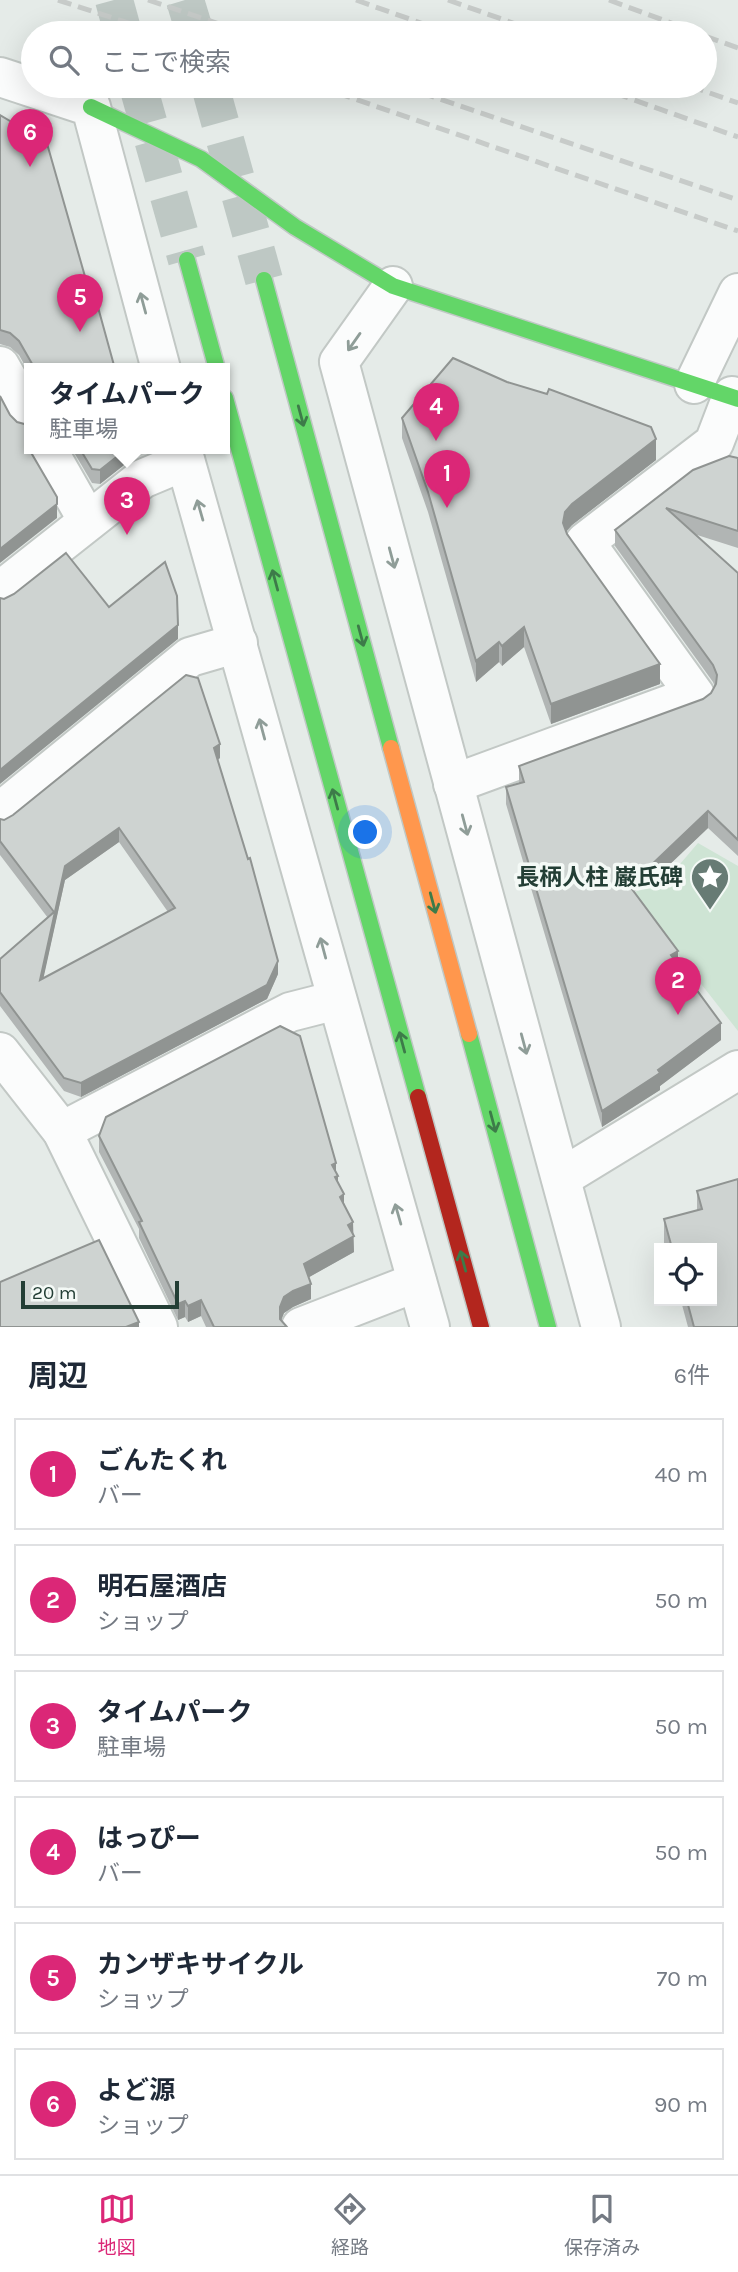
<!DOCTYPE html>
<html lang="ja">
<head>
<meta charset="utf-8">
<style>
  :root { --surface:#fff; --page:#f6f6f7; --text:#1f2937; --muted:#747a83; --line:#e0e1e3; --accent:#db2777 }
  body { margin:0; font-family:Karla,"Noto Sans JP",sans-serif; background:var(--page); color:var(--text) }
  .controls { position:absolute; right:21px; bottom:21px; display:grid; overflow:hidden; border-radius:0px; box-shadow:0 7px 28px #0002 }
  .controls button { width:63px; height:63px; display:grid; place-items:center; padding:0; border:0; border-bottom:2px solid var(--line); background:var(--surface); color:var(--text); font:35px sans-serif }
  .scale { position:absolute; left:21px; bottom:18px; width:158px; box-sizing:border-box; padding-left:7px; border:4px solid #233e35; border-top:0; font-size:19px; line-height:24px; white-space:nowrap; color:#233e35; -webkit-text-stroke:5px #f4f9f6; paint-order:stroke }
  .you { position:absolute; left:366px; top:833px; width:24px; height:24px; margin:-18px; border:5px solid #fff; border-radius:50%; background:#1a73e8; box-shadow:0 0 0 10px #1a73e833 }
  .badge { display:grid; place-items:center; width:46px; height:46px; border-radius:50%; background:var(--accent); color:#fff; font-size:23px; font-weight:700 }
  .pin { position:absolute; translate:-50% -58px; filter:drop-shadow(0 2px 4px #0008) }
  .pin::after { content:''; position:absolute; top:37px; width:24px; height:21px; background:inherit; clip-path:polygon(0 0,100% 0,50% 100%) }
  .popup { position:absolute; left:24px; top:363px; width:206px; height:91px; box-sizing:border-box; display:grid; place-content:center; border-radius:0px; background:var(--surface); filter:drop-shadow(0 2px 5px #0005); font-size:23px; white-space:nowrap; color:var(--muted) }
  .popup b { font-size:26px; color:var(--text) }
  .popup::after { content:''; position:absolute; left:50%; top:100%; margin-left:-14px; border:14px solid transparent; border-top-color:var(--surface) }
  .list { margin:0; padding:0; list-style:none }
  h2 { display:flex; justify-content:space-between; align-items:center; height:91px; margin:0; padding:0 28px; font-size:30px }
  h2 small { font-size:23px; font-weight:400; color:var(--muted) }
  .list li { display:grid; grid-template-columns:46px 1fr auto; gap:21px; align-items:center; box-sizing:border-box; height:112px; margin:0 14px 14px; padding:0 14px; border:2px solid var(--line); border-radius:0px }
  .list b { display:block; font-size:26px; white-space:nowrap }
  .list p { margin:0; font-size:23px; white-space:nowrap; color:var(--muted) }
  .list em { font-size:23px; font-style:normal; color:var(--muted) }
  .icon { flex:none; width:38px; height:38px; fill:none; stroke:currentColor; stroke-width:2; stroke-linecap:round; stroke-linejoin:round }
  .map { position:relative; flex:none; width:738px; height:1327px; overflow:hidden }
  .search { position:absolute; background:var(--surface); box-shadow:0 7px 28px #0002; left:21px; right:21px; top:21px; height:77px; display:flex; align-items:center; gap:18px; box-sizing:border-box; padding:0 24px; border-radius:38px; color:var(--muted); font-size:26px }
  .sheet { height:847px; background:var(--surface) }
  nav { display:flex; justify-content:space-around; align-items:center; box-sizing:border-box; height:98px; border-top:2px solid var(--line); background:var(--surface); font-size:19px; color:var(--muted) }
  nav a { display:grid; justify-items:center; gap:4px }
  nav .on { color:var(--accent) }
  .map>svg:first-child { display:block }
  .garden { fill:#cee4d4 }
  .lines { fill:none; stroke-linecap:round; stroke-linejoin:round }
  .secondary-tunnel { stroke:#bec8c4; stroke-width:38; stroke-dasharray:38 19; stroke-linecap:butt }
  .street-casing { stroke:#c2c8c5; stroke-width:42 }
  .fast-casing { stroke:#c0c8c5; stroke-width:19 }
  .slow-casing { stroke:#c0c8c5; stroke-width:19 }
  .jam-casing { stroke:#c0c8c5; stroke-width:19 }
  .street { stroke:#fbfcfc; stroke-width:38 }
  .fast { stroke:#63d668; stroke-width:16 }
  .slow { stroke:#ff974d; stroke-width:16 }
  .jam { stroke:#b3261e; stroke-width:16 }
  .rail { stroke:#c7cbc9; stroke-width:5; stroke-dasharray:14 7; stroke-linecap:butt }
  .wall { fill:#b1b5b4; fill-rule:evenodd }
  .shaded-wall { fill:#909492 }
  .building { fill:#ced3d1; stroke:#909492; stroke-width:2; fill-rule:evenodd }
  .oneway { stroke:#8f9d98 }
  .oneway2 { stroke:#3d7b49 }
  .labels { text-anchor:middle; stroke-width:7; stroke-linejoin:round; paint-order:stroke }
  .poi-label { font-size:23px; font-weight:bold; fill:#233e35; stroke:#f4f9f6; text-anchor:end }
</style>
</head>
<body>
<div class="map">
<svg width="738" height="1327" viewBox="0 0 738 1327">
  <rect width="100%" height="100%" fill="#e5ebe8"/>
  <path class="garden" d="M698,843L738,866V1031L630,893L663,884Z"/>
  <g class="lines">
    <g class="secondary-tunnel">
      <path d="M114,0L123,33"/>
      <path d="M185,0L195,33"/>
      <path d="M138,86L187,260"/>
      <path d="M210,86L264,280"/>
    </g>
    <g class="street-casing">
      <g id="street">
        <path d="M0,77L91,107L161,369"/>
        <path d="M393,286L339,362L601,1327"/>
        <path d="M0,366L29,417"/>
        <path d="M694,384L738,293"/>
        <path d="M47,449L88,521"/>
        <path d="M182,449L430,1327"/>
        <path d="M0,591L142,479L185,461"/>
        <path d="M453,784L695,695L585,542L714,443L732,396"/>
        <path d="M0,812L190,657L238,643"/>
        <path d="M0,1052L62,1131L158,1327"/>
        <path d="M62,1131L290,1012L337,1000"/>
        <path d="M561,1178L738,1070"/>
        <path d="M301,1327L417,1282"/>
      </g>
    </g>
    <g class="fast-casing">
      <g id="fast">
        <path d="M91,107L201,159L295,227L393,286L738,399"/>
        <path d="M187,260L217,369"/>
        <path d="M264,280L391,748"/>
        <path d="M225,398L418,1097"/>
        <path d="M469,1034L548,1327"/>
      </g>
    </g>
    <g class="slow-casing">
      <path id="slow" d="M391,748L469,1034"/>
    </g>
    <g class="jam-casing">
      <path id="jam" d="M418,1097L481,1327"/>
    </g>
    <use href="#street" class="street"/>
    <use href="#fast" class="fast"/>
    <use href="#slow" class="slow"/>
    <use href="#jam" class="jam"/>
    <g class="rail">
      <path d="M58,0L159,33"/>
      <path d="M148,0L246,33"/>
      <path d="M356,0L449,33"/>
      <path d="M448,0L541,33"/>
      <path d="M609,0L698,33"/>
      <path d="M705,36L738,48"/>
      <path d="M317,86L738,231"/>
      <path d="M401,86L738,200"/>
      <path d="M595,86L738,137"/>
      <path d="M690,86L738,103"/>
    </g>
  </g>
  <g class="wall">
    <path d="M0,115L92,301L115,369H29V373L19,355L10,347L0,344Z"/>
    <path d="M402,418L656,460L572,525L566,531L660,684L551,724L524,647L502,666L499,662L476,682L428,512L402,438Z"/>
    <path d="M72,449H127L124,465L100,484L92,483Z"/>
    <path d="M738,458V548L694,534L738,573V856L708,828L646,887L633,891L678,964L721,1040L660,1086V1090L602,1127L506,804V787L519,783V766L703,699L711,693L715,687L713,682L615,546V530Z"/>
    <path d="M220,758L218,760L278,974L267,999L81,1097L64,1091L0,1006V959L48,918L0,855V819L4,820ZM119,842L168,912L43,978L65,880Z"/>
    <path d="M99,1136L336,1173L338,1182L353,1234L354,1252L309,1277L311,1299L293,1307L284,1313L281,1320L287,1327H206L201,1316L188,1322L185,1317L178,1320L139,1238V1229L99,1152Z"/>
    <path d="M697,1191L738,1327H688L681,1301H712V1248H666L664,1243V1219L697,1211Z"/>
  </g>
  <g class="shaded-wall">
    <path d="M28,425V439L25,450V436Z"/>
    <path d="M656,439V460L572,525L565,533L563,523L565,512L572,504Z"/>
    <path d="M124,449H127L124,465L100,484V470Z"/>
    <path d="M57,497V518L0,563V549Z"/>
    <path d="M178,625V639L0,784V770Z"/>
    <path d="M524,627V647L502,666V646Z"/>
    <path d="M499,642V662L476,682V661Z"/>
    <path d="M660,664V684L551,724V704Z"/>
    <path d="M220,744V758L214,762V748Z"/>
    <path d="M708,811V828L646,887L623,894V877Z"/>
    <path d="M119,828V842L65,880L40,994V980L65,866Z"/>
    <path d="M678,951V967L671,955Z"/>
    <path d="M278,961V974L267,999L81,1097V1083Z"/>
    <path d="M721,1023V1040L660,1086V1090L602,1127V1111Z"/>
    <path d="M336,1163V1176H338V1191L332,1165Z"/>
    <path d="M344,1194V1210L340,1197Z"/>
    <path d="M353,1222L354,1252L304,1280V1264Z"/>
    <path d="M311,1284V1299L293,1307L284,1313L280,1323V1307L284,1297L293,1291Z"/>
    <path d="M201,1300V1316L188,1322V1306Z"/>
    <path d="M185,1301V1317L178,1320V1304Z"/>
    <path d="M139,1322V1327H126Z"/>
  </g>
  <g class="building">
    <path d="M0,115L27,131L42,126L92,301L96,300L115,369H35L19,341L10,333L0,330Z"/>
    <path d="M453,358L507,382L547,394L549,389L651,427L656,439L572,504L565,512L563,523L567,534L660,664L551,704L524,627L502,646L499,642L476,661L428,492L402,418Z"/>
    <path d="M0,396L10,415L17,422L28,425L25,436L29,449L57,497V504L0,549Z"/>
    <path d="M80,449H124V451L100,470L92,469Z"/>
    <path d="M729,456L738,458V531L666,508L738,573V840L708,811L646,870L623,877L678,951L671,955L721,1023L658,1070L660,1073L602,1111L506,787L524,782L519,766L703,699L711,693L716,684L717,675L713,665L615,530L693,470Z"/>
    <path d="M66,553L109,607L165,562L177,596L178,625L0,770V598L4,599L14,594Z"/>
    <path d="M186,675L198,678L220,744L214,748L248,859L250,858L278,961L267,985L81,1083L64,1078L0,992V959L54,912L0,841V819L4,820L13,815ZM119,828L175,908L40,980L65,866Z"/>
    <path d="M280,1026L300,1036L336,1163L332,1165L338,1176L335,1177L344,1194L340,1197L353,1222L348,1225L354,1236L304,1264L311,1284L293,1291L284,1297L280,1307V1319L287,1327H214L201,1300L188,1306L185,1301L178,1304L139,1222L142,1221L99,1136L106,1117Z"/>
    <path d="M738,1179V1327H694L687,1301H712V1248H672L664,1219L702,1209L697,1191Z"/>
    <path d="M99,1240L139,1322L126,1327H0V1282Z"/>
  </g>
  <defs><path id="oneway-shaft" d="M-6 0H5M1.5-3L5.5 0L1.5 3" fill="none" stroke-width="1.6" stroke-linecap="round" stroke-linejoin="round" transform="scale(1.75)"/></defs>
  <g class="oneway">
    <use href="#oneway-shaft" transform="translate(143 303) rotate(-105)"/>
    <use href="#oneway-shaft" transform="translate(354 342) rotate(125)"/>
    <use href="#oneway-shaft" transform="translate(200 510) rotate(-106)"/>
    <use href="#oneway-shaft" transform="translate(392 558) rotate(75)"/>
    <use href="#oneway-shaft" transform="translate(262 729) rotate(-105)"/>
    <use href="#oneway-shaft" transform="translate(465 825) rotate(75)"/>
    <use href="#oneway-shaft" transform="translate(323 948) rotate(-105)"/>
    <use href="#oneway-shaft" transform="translate(524 1044) rotate(75)"/>
    <use href="#oneway-shaft" transform="translate(398 1214) rotate(-106)"/>
  </g>
  <g class="oneway2">
    <use href="#oneway-shaft" transform="translate(301 416) rotate(75)"/>
    <use href="#oneway-shaft" transform="translate(275 580) rotate(-105)"/>
    <use href="#oneway-shaft" transform="translate(361 636) rotate(75)"/>
    <use href="#oneway-shaft" transform="translate(335 799) rotate(-105)"/>
    <use href="#oneway-shaft" transform="translate(433 903) rotate(75)"/>
    <use href="#oneway-shaft" transform="translate(402 1042) rotate(-105)"/>
    <use href="#oneway-shaft" transform="translate(493 1122) rotate(75)"/>
    <use href="#oneway-shaft" transform="translate(463 1261) rotate(-105)"/>
  </g>
  <defs>
    <g id="sight-pin" transform="scale(2.0125)"><path d="M0 17L-7.5 6A9.5 9.5 0 1 1 7.5 6Z" fill="#677b74" stroke="#f4f9f6"/><path d="M0-6L1.8-2.2L6-1.7L2.9 1.2L3.7 5.4L0 3.3L-3.7 5.4L-2.9 1.2L-6-1.7L-1.8-2.2Z" fill="#fff"/></g>
  </defs>
  <g fill-rule="evenodd">
    <use href="#sight-pin" x="710" y="877"/>
  </g>
  <g class="labels">
    <g class="poi-label">
      <text x="683" y="885">長柄人柱 巌氏碑</text>
    </g>
  </g>
</svg>
<div class="controls">
<button><svg class="icon" aria-label="locate" viewBox="0 0 24 24"><circle cx="12" cy="12" r="6"/><path d="M12 2v4M12 18v4M2 12h4M18 12h4"/></svg></button>
</div>
<div class="scale">20 m</div>
<div class="you"></div>
<div class="pin badge" style="left:447px;top:508px">1</div>
<div class="pin badge" style="left:678px;top:1015px">2</div>
<div class="pin badge" style="left:127px;top:535px">3</div>
<div class="popup"><b>タイムパーク</b>駐車場</div>
<div class="pin badge" style="left:436px;top:441px">4</div>
<div class="pin badge" style="left:80px;top:332px">5</div>
<div class="pin badge" style="left:30px;top:167px">6</div>
<div class="search"><svg class="icon" aria-label="search" viewBox="0 0 24 24"><circle cx="10" cy="10" r="6"/><path d="M15 15l6 6"/></svg>ここで検索</div>
</div>
<section class="sheet">
<h2>周辺<small>6件</small></h2>
<ul class="list">
<li><span class="badge">1</span><div><b>ごんたくれ</b><p>バー</p></div><em>40 m</em></li>
<li><span class="badge">2</span><div><b>明石屋酒店</b><p>ショップ</p></div><em>50 m</em></li>
<li><span class="badge">3</span><div><b>タイムパーク</b><p>駐車場</p></div><em>50 m</em></li>
<li><span class="badge">4</span><div><b>はっぴー</b><p>バー</p></div><em>50 m</em></li>
<li><span class="badge">5</span><div><b>カンザキサイクル</b><p>ショップ</p></div><em>70 m</em></li>
<li><span class="badge">6</span><div><b>よど源</b><p>ショップ</p></div><em>90 m</em></li>
</ul>
</section>
<nav>
<a class="on"><svg class="icon" aria-label="map" viewBox="0 0 24 24"><path d="M3 6l6-2 6 2 6-2v14l-6 2-6-2-6 2zM9 4v14M15 6v14"/></svg>地図</a>
<a><svg class="icon" aria-label="directions" viewBox="0 0 24 24"><path d="M12 3l9 9-9 9-9-9zM9 14v-3h6M13 9l2 2-2 2"/></svg>経路</a>
<a><svg class="icon" aria-label="saved" viewBox="0 0 24 24"><path d="M7 4h10v16l-5-4-5 4z"/></svg>保存済み</a>
</nav>
</body>
</html>
